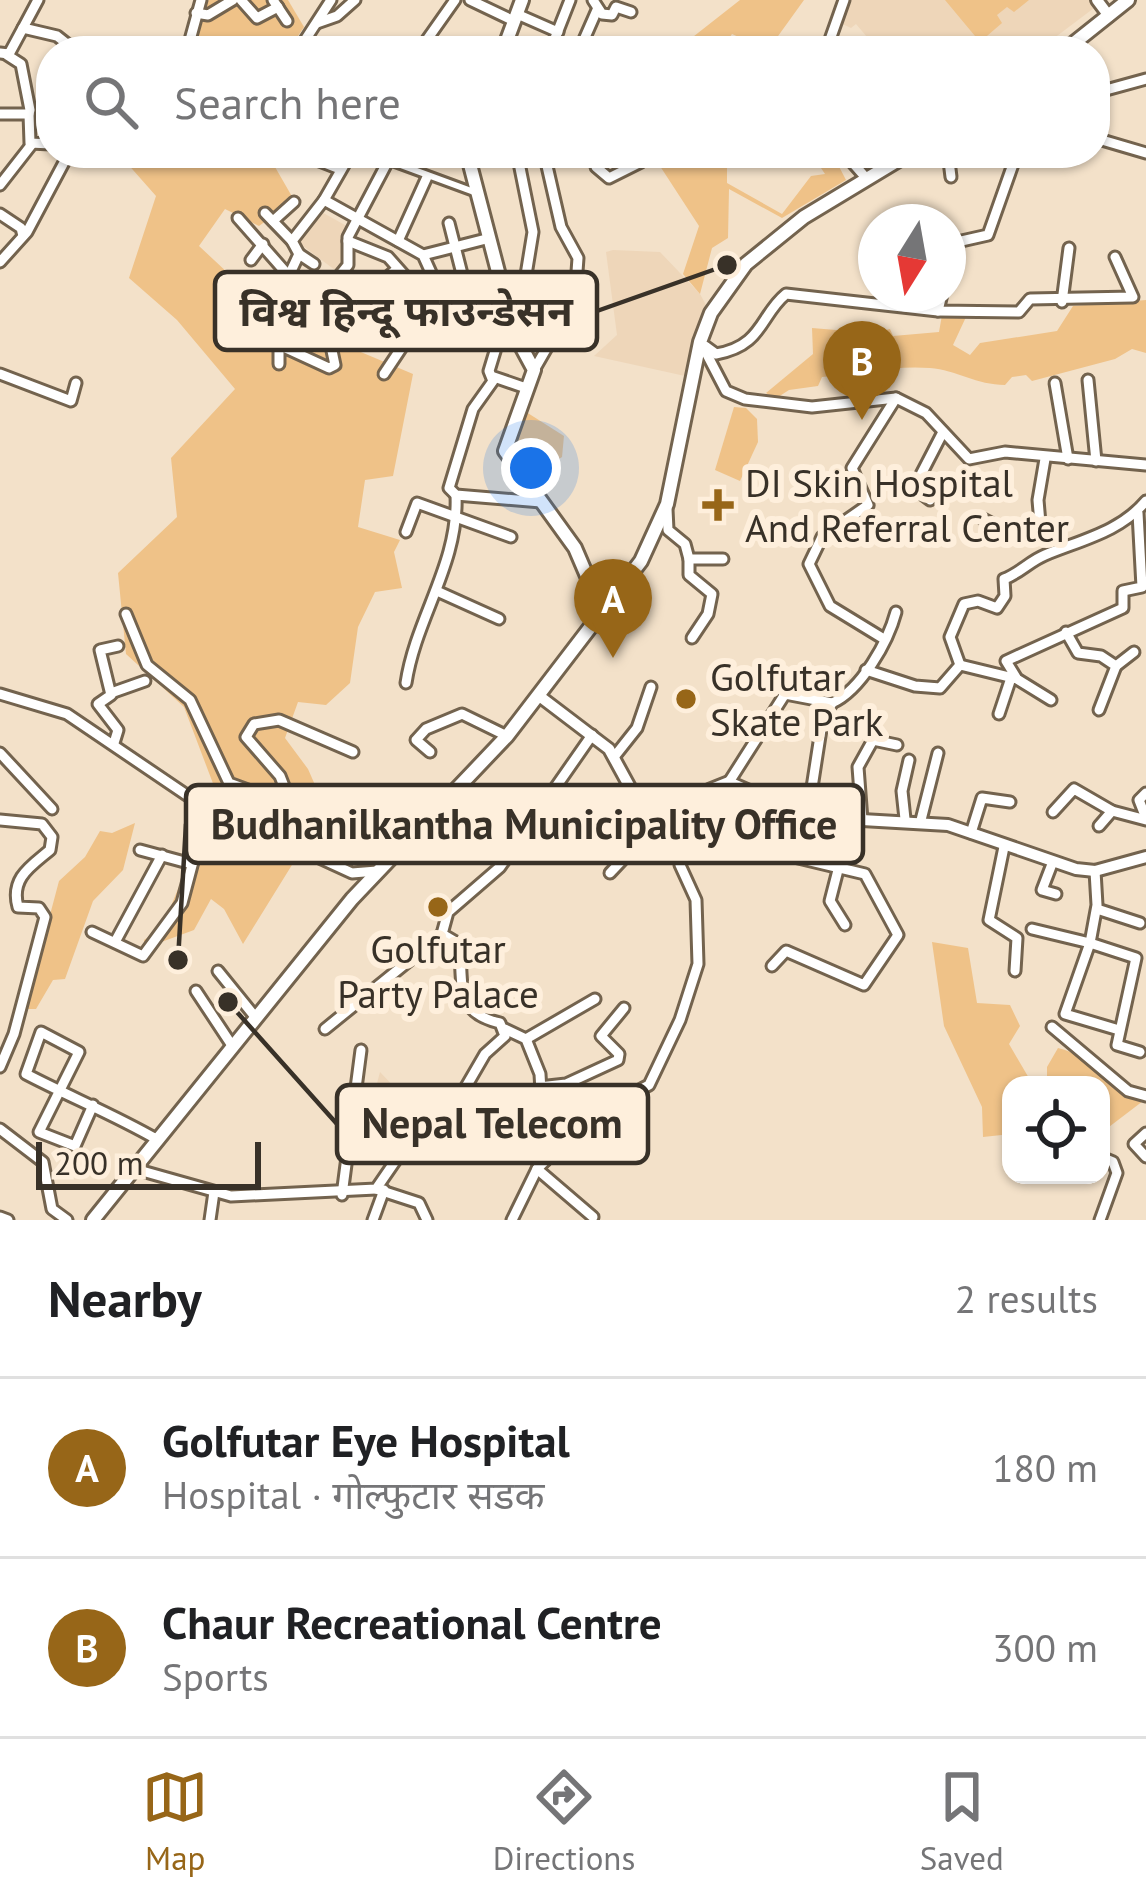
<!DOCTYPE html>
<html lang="en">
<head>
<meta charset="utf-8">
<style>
  :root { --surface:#fff; --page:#f2f2f2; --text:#202124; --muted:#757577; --line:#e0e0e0; --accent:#976618 }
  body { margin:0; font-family:"PT Sans","Noto Sans Devanagari",sans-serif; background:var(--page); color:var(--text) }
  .controls { position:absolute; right:36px; bottom:36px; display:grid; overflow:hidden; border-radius:24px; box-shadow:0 3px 9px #0004 }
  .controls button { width:108px; height:108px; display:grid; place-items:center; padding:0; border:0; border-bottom:3px solid var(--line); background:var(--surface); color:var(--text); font:60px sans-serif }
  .compass { position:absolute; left:858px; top:204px; width:108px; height:108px; border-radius:50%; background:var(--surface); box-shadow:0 3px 9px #0004; rotate:191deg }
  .scale { position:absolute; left:36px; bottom:30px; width:225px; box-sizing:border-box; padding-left:12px; border:6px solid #383128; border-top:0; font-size:33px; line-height:42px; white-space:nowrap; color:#383128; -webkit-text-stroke:9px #feefdc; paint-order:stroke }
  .you { position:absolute; left:531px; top:468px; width:42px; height:42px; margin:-30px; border:9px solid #fff; border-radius:50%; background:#1a73e8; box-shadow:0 0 0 18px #1a73e833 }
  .badge { display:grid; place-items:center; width:78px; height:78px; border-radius:50%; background:var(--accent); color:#fff; font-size:39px; font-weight:700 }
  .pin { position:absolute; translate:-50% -99px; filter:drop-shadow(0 3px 6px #0008) }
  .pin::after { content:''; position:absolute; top:63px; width:42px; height:36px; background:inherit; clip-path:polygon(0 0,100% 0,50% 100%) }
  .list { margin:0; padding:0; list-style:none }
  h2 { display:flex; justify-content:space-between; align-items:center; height:156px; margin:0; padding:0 48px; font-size:51px }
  h2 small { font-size:39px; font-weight:400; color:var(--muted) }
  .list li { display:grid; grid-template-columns:78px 1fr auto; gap:36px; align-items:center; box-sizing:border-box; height:180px; padding:0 48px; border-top:3px solid var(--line) }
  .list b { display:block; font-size:45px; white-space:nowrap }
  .list p { margin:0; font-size:39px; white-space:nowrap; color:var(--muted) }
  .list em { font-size:39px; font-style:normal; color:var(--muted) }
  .icon { flex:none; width:66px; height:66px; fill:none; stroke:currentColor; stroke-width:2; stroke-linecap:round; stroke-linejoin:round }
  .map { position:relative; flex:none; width:1146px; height:1220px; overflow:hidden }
  .search { position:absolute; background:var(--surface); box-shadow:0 3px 9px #0004; left:36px; right:36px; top:36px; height:132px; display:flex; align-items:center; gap:30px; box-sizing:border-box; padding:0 42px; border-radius:48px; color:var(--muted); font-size:45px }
  .sheet { height:516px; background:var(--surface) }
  nav { display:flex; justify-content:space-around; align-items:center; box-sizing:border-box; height:168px; border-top:3px solid var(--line); background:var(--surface); font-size:33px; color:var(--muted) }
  nav a { display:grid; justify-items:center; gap:6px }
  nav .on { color:var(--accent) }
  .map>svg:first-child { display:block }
  .built { fill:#eed6b9 }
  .green { fill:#efc288 }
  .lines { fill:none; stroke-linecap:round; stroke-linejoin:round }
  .pedestrian-casing { stroke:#73634e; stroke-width:12 }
  .minor-casing { stroke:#73634e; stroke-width:15 }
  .tertiary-casing { stroke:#73634e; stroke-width:16 }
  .secondary-casing { stroke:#73634e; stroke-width:18 }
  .pedestrian { stroke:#fff; stroke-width:6 }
  .minor { stroke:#fff; stroke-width:9 }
  .tertiary { stroke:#fff; stroke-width:10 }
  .secondary { stroke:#fff; stroke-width:12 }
  .poi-dot { fill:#976618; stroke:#feefdc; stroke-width:4.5 }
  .labels { text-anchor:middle; stroke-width:12; stroke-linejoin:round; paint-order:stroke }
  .poi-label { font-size:39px; fill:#383128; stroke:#feefdc; text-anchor:start }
  .leader { fill:none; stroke:#383128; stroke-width:4.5 }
  .callout-dot { fill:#383128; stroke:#feefdc; stroke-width:4.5 }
  .callout { fill:#feefdc; stroke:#383128; stroke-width:4.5 }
  .callout-label { font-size:42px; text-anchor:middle; font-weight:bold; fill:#383128 }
</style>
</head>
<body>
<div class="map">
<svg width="1146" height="1220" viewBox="0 0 1146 1220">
  <rect width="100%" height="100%" fill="#f3e1c9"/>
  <g class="built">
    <path d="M847,0H1094L1098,5L1037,51H879L856,24L851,28L838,22Z"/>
    <path d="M318,210L352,229L348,262L339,273L295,240Z"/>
    <path d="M613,250L660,252L700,294L706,305L685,376L594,356L617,335L606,252Z"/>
    <path d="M380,1072L434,1129L379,1151L355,1129L371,1106Z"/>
  </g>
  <g class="green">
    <path d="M209,0H288L304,27L288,51H193L202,6Z"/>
    <path d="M740,0H804L768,50L732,34L720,51H675Z"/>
    <path d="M945,0H1029L1014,12L1007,7L997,15L1002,23L980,42Z"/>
    <path d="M118,153H267L294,200L259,226L225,209L199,246L273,315L413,374L393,476L365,480L358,527L400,540L394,552L402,588L375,592L358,627L350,683L326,705L298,702L285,738L308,769L326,810L243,944L224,909L211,899L194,930L145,948L144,940L162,928L217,794L184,707L126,654L118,573L177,517L171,458L235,389L177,320L129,278L156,196Z"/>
    <path d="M657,153H727V183L782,214L811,176L825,174L821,168L827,153H832L846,180L782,218L729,189L728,238L712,248L700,294L683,274L699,226L658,163Z"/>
    <path d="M1146,300V353L1132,349L1115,359L1032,381L1026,375L1012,377L1005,385C977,385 956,370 930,368C895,365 857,374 822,377L818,386L789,390L775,399L766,393L813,354L812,328L872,333L890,329L893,336L939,332L942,315L966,317L953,345L970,355L980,343L1057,331L1073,306Z"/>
    <path d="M734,407L746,408L757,419L758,442L740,481L715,470Z"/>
    <path d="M523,410L564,436L562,457L530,478L512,445Z"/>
    <path d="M135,823L123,870L93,901L65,979L53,980L36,1009H25L59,881L85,857L100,831L112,833Z"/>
    <path d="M932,942L968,948L977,1003L1010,1005L1020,1026L1009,1044L1033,1085H1011V1134L983,1137L982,1107L944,1026Z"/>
    <path d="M1058,1048C1093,1056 1109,1088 1143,1101L1101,1133V1085L1071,1080L1069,1085H1047V1067Z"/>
  </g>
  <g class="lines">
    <g class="pedestrian-casing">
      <path id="pedestrian" d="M368,153L474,192"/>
    </g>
    <g class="minor-casing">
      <g id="minor">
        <path d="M38,0L23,28L57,36L76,51"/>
        <path d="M241,0L257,18L278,7"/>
        <path d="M273,0L287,21"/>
        <path d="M470,0L514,21"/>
        <path d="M593,0L602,14L612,15L616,7L631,12"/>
        <path d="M196,13L208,15L233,0"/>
        <path d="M517,14L558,32"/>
        <path d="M317,23L337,16L355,0"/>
        <path d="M187,51L201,0"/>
        <path d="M298,51L331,0"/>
        <path d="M419,51L455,0"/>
        <path d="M550,51L570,0"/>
        <path d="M579,51L597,10"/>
        <path d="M826,51L844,0"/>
        <path d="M0,53L9,54L23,28"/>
        <path d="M1095,93L1146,79"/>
        <path d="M0,114H29L30,110L21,64L7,55"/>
        <path d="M29,114L30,143L51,144"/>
        <path d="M1095,138L1146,153"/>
        <path d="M299,153L340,169"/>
        <path d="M351,153L324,200L423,255L442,297L499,338L489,371L493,381L473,409L449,488L456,495L541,502"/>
        <path d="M594,153L596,167L609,178L641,162"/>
        <path d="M844,153L867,179"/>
        <path d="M948,153L951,177"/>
        <path d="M0,185L32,144"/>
        <path d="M265,213L292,241"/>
        <path d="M0,214L21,228L23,236"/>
        <path d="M238,218L289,276"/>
        <path d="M273,221L294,202"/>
        <path d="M449,223L473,317"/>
        <path d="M348,241L388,257L404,275L405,294L426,311"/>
        <path d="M398,241L427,177"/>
        <path d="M299,254L314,264"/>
        <path d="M423,255L490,238"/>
        <path d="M251,260L263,244"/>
        <path d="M0,262L27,232L69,153"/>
        <path d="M948,266L957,242L988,235L1017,153"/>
        <path d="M525,281L569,312"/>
        <path d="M381,283L397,269"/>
        <path d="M942,294L938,311L1019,312L1030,299L1133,297L1115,257"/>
        <path d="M504,299L525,281L533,232L517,153"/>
        <path d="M1062,302L1069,248"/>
        <path d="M256,307L278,299L299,254L292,241L324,200"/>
        <path d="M701,343L726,391L745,399L812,407L896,398L926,413L969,459L1005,452L1146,465"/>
        <path d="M705,346L716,354C763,346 760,315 786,294L938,311"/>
        <path d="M279,364V345L329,368L335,365L331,346L299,326L348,265V237L388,161"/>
        <path d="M534,370L575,299L578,258L561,227L544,153"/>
        <path d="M0,374L71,401L76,383"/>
        <path d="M384,374L438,293"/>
        <path d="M494,377L526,388"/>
        <path d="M1088,380L1096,461"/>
        <path d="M1055,383L1068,459"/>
        <path d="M930,500L914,488L943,432"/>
        <path d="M667,509L668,530L685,544L689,559H723"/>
        <path d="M983,519L1010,533L1041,535L1038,500L1045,459"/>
        <path d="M406,532L417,503L511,537"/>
        <path d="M689,559V575L712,594L708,614L692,638"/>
        <path d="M439,592L499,619"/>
        <path d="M126,614L147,665L190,700L229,783L259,794L285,795"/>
        <path d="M1066,632L1078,653L1101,656L1116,666L1099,710"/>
        <path d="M884,639L830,606L809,564L822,537L868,505L852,468L896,398"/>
        <path d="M960,665L1017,679"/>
        <path d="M1116,666L1134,652"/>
        <path d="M761,670L785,694"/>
        <path d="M866,670L915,686L940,688L960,665L950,637L964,604L978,601L997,608L1005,596L1004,579C1020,573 1030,561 1045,555C1081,540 1120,532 1146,501"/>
        <path d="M406,683C416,617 459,564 456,495"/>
        <path d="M111,693L145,681"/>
        <path d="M0,694L67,714L259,844L281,839L294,812"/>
        <path d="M1051,700L1017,679L1006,661L1123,608V591L1142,587L1138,513"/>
        <path d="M832,703C861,690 888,642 896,612"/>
        <path d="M999,714L1010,681"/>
        <path d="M114,743L118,730L98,704L111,695L100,650L118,646"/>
        <path d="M353,752L279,720L254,724L246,737L280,776L294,812L302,817L315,856L352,873L377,871"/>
        <path d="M430,752L416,740L426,729L462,714L507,736"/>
        <path d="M0,753L52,809"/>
        <path d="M614,757L637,728L651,687"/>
        <path d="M729,782L785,694L832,703L822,723L809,807"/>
        <path d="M1146,793L1139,800L1146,818"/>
        <path d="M1053,812L1074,789L1112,811"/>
        <path d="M905,819L902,791L909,760"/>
        <path d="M0,820L42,824L52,837L50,850C31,866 10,878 18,907L39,908L45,917L14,1034L0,1067"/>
        <path d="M862,820L858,767L873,740L897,745"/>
        <path d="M921,820L938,753"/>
        <path d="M1099,826L1112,811L1146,820"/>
        <path d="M971,833L982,798L1010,802"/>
        <path d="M1004,847L989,920L1017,938L1015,971"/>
        <path d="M140,850L192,864"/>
        <path d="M1052,864L1042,890L1056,894"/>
        <path d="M838,870L830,901L845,925"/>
        <path d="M610,873L656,824"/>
        <path d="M1097,909L1140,923"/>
        <path d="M1032,929L1090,943L1097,905L1095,871"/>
        <path d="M92,932L143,956L182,903L207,809"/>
        <path d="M115,942L162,855"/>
        <path d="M772,966L786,951L864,985L898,935L865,874L794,857L792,833L802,806"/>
        <path d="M218,971L256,1018"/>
        <path d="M196,991L233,1047"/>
        <path d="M1052,1027L1128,1091L1146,1096"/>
        <path d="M325,1029L442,934"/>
        <path d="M505,1029L526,1039L540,1074L545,1161"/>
        <path d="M1119,1030L1065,1014L1090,943L1136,958L1117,1045L1140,1052"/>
        <path d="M526,1039L595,999"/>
        <path d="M539,1087L566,1084L618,1060L619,1054L601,1036L624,1008"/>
        <path d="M93,1105L75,1146L39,1132L79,1052L41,1032L26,1074C70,1097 115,1115 158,1140"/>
        <path d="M0,1129L43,1162L52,1209L67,1220"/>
        <path d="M1146,1133L1134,1144L1146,1157"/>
        <path d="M135,1169L231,1196L376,1189L398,1157L442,1128L485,1054L505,1036L500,1023C453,1012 464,984 459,944L442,934L448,912L500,867L592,735"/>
        <path d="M537,1169L593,1217"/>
        <path d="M376,1189L419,1203L427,1220"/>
        <path d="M342,1195L361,1050"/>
        <path d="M0,1217L8,1220"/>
        <path d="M210,1220L214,1192"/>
        <path d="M373,1220L384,1190"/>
        <path d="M512,1220L537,1169L567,1138L590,1116L649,1085L680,1020L698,964L696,900L680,865L684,821"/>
        <path d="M1100,1220L1117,1173L1113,1162L1101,1157"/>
      </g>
    </g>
    <g class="tertiary-casing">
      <g id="tertiary">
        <path d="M1097,0L1109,16"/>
        <path d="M538,695L609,749L644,813L656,824L678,825L709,790L729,782L772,801L862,820L948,825L1076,869L1095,871L1146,857"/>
      </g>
    </g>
    <g class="secondary-casing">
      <g id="secondary">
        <path d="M503,51L522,0"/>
        <path d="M1064,51L1128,0"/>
        <path d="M467,153L514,333L534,370L505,451L575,548L602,611"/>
        <path d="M93,1220L352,899L507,736L641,561L667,504L700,342L711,313L746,264L804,217L910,153"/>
      </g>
    </g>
    <use href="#pedestrian" class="pedestrian"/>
    <use href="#minor" class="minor"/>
    <use href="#tertiary" class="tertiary"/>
    <use href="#secondary" class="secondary"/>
  </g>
  <g class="poi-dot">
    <path d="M712 487h12v12h12v12h-12v12h-12v-12h-12v-12h12z"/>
    <circle cx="686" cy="699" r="12"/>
    <circle cx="438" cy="907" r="12"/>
  </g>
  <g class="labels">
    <g class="poi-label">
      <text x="745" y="497">DI Skin Hospital<tspan x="745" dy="45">And Referral Center</tspan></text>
      <text x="710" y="691">Golfutar<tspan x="710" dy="45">Skate Park</tspan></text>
      <text x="438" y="963" text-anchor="middle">Golfutar<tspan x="438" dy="45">Party Palace</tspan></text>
    </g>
  </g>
  <path class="leader" d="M727 265L597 311M178 960L186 824M228 1002L337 1124"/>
  <g class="callout-dot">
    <circle cx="727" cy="265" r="12"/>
    <circle cx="178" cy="960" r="12"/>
    <circle cx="228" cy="1002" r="12"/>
  </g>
  <g class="callout">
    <rect x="215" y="272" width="382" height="78" rx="12"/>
    <rect x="186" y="785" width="677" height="78" rx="12"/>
    <rect x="337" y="1085" width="311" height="78" rx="12"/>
  </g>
  <g class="callout-label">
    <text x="406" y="326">विश्व हिन्दू फाउन्डेसन</text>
    <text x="524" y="839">Budhanilkantha Municipality Office</text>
    <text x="492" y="1138">Nepal Telecom</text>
  </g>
</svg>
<div class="controls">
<button><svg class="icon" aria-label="locate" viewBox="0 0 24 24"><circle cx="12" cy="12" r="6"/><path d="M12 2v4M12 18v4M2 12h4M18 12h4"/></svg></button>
</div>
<svg class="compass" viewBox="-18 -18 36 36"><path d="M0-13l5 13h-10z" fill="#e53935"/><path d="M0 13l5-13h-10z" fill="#757577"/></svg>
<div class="scale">200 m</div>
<div class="you"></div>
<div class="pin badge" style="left:613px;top:658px">A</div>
<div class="pin badge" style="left:862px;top:420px">B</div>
<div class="search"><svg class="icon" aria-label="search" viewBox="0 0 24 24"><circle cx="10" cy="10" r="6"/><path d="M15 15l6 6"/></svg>Search here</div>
</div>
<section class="sheet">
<h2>Nearby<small>2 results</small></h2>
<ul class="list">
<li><span class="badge">A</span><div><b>Golfutar Eye Hospital</b><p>Hospital · गोल्फुटार सडक</p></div><em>180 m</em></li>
<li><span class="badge">B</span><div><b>Chaur Recreational Centre</b><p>Sports</p></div><em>300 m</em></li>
</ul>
</section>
<nav>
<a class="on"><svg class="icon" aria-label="map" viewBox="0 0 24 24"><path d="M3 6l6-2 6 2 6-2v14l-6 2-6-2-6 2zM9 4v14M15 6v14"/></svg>Map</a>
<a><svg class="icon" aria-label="directions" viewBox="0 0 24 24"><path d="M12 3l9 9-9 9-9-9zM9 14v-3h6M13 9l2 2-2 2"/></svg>Directions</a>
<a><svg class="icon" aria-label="saved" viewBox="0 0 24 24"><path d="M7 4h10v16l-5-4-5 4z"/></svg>Saved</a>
</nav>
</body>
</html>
